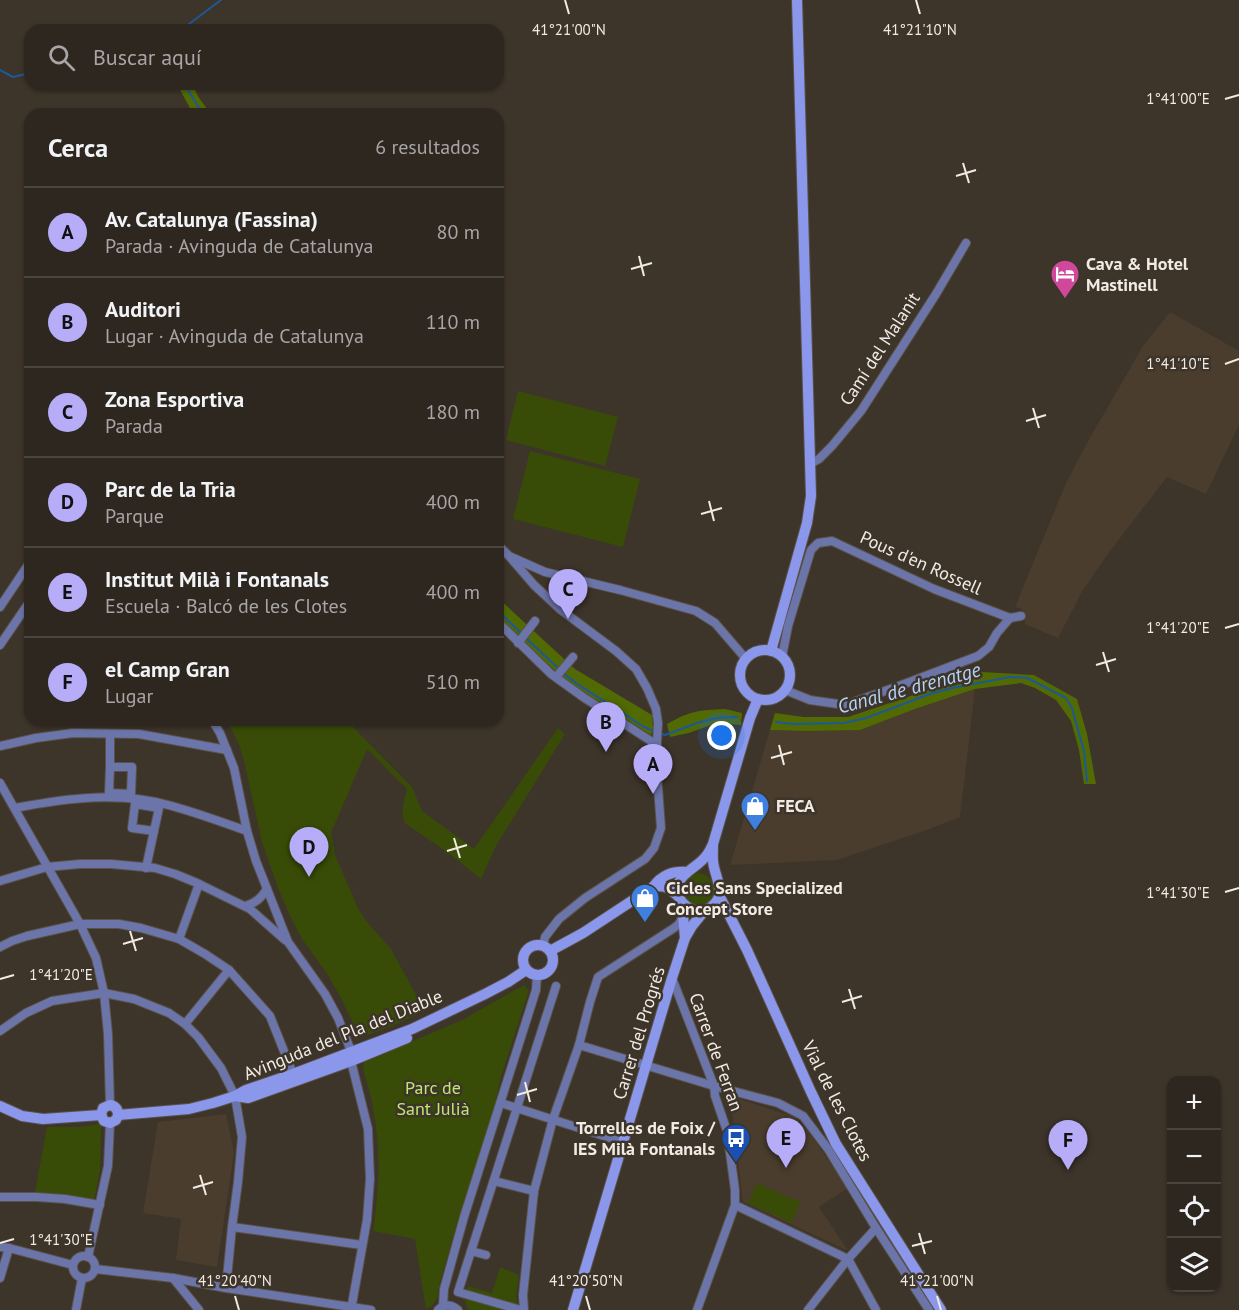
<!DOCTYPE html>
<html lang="es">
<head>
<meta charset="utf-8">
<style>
  :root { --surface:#2e2720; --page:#3a332d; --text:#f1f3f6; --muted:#a7a5a5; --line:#49443e; --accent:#b6acf8 }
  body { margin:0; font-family:"PT Sans",sans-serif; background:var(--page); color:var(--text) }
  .controls { position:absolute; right:18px; bottom:18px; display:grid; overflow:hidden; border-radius:12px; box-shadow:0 2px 4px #0004 }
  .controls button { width:54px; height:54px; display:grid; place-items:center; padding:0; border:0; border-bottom:2px solid var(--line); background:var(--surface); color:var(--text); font:30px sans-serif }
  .you { position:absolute; left:722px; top:736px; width:21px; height:21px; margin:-15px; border:4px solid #fff; border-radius:50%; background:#1a73e8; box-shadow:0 0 0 9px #1a73e833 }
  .badge { display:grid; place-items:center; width:39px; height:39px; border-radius:50%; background:var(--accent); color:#111; font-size:20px; font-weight:700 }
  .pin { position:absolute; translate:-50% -50px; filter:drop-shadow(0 2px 3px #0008) }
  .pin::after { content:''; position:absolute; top:32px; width:21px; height:18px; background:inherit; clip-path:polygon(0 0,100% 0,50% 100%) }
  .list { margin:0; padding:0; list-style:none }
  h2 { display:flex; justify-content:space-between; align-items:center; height:78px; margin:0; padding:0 24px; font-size:26px }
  h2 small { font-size:20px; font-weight:400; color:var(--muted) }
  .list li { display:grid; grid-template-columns:39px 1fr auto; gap:18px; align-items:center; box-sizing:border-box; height:90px; padding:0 24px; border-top:2px solid var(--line) }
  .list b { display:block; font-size:22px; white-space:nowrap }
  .list p { margin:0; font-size:20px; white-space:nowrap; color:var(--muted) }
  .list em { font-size:20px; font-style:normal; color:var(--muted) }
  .icon { flex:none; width:33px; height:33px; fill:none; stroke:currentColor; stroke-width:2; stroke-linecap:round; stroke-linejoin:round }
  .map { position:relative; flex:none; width:1239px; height:1310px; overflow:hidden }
  .search { position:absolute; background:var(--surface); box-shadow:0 2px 4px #0004; left:24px; top:24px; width:480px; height:66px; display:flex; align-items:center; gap:15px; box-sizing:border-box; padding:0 21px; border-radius:18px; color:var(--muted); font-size:22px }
  .panel { position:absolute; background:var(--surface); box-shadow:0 2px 4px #0004; left:24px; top:108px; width:480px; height:618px; border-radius:18px }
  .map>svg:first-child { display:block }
  .built { fill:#4a3d2d }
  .green { fill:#394c07 }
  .forest { fill:#516a03 }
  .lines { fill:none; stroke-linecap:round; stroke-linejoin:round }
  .stream { stroke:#1d5898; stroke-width:2 }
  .street-casing { stroke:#5a5148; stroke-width:10 }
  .secondary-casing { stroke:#5a5148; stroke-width:12 }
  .street { stroke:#6c75a9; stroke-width:8 }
  .secondary { stroke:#8a97ea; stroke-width:10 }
  .ticks { fill:none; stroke:#f1ebe4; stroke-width:2 }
  .labels { text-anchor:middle; stroke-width:5; stroke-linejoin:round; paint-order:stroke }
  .poi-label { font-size:18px; font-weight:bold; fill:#f1ebe4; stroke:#3d342a; text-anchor:start }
  .street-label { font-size:18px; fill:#f1ebe4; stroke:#3d342a }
  .park-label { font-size:18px; fill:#c0e772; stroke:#3d342a }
  .water-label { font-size:20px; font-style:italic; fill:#b6d3f8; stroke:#3d342a }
  .ticks-label { font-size:15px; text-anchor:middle; fill:#f1ebe4; stroke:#3d342a; stroke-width:5; stroke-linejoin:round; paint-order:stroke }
</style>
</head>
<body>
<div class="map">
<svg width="1239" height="1310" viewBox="0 0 1239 1310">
  <rect width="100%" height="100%" fill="#3d342a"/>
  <g class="built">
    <path d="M1170,312L1239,351V425L1206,494L1167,477L1110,551L1083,590L1058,638L1025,624L1022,609L1015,607L1066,483L1087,443L1143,346Z"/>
    <path d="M975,689L960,817L924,831L837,860L730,865L770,730L807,731L860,730L915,709Z"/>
    <path d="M730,1096L794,1117L806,1128L848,1188L819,1207L847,1249L846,1250L743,1202Z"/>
    <path d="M226,1114L234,1153L217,1267L176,1260L181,1219L143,1213L158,1122Z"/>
  </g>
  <g class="green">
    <path d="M518,391L618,417L605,466L506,440Z"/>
    <path d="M530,451L640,479L623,547L513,519Z"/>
    <path d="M227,720H355L351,725L412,787L422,811L474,849L558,728L565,734L496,846L481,879L451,855L405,823C400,811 404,801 407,789L367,749L334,826L331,831L335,855L358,908L367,922L391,949L425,1011C409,1018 374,1036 359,1036L341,998L328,975L302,939L291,918L278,888L262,842L244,761L240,747Z"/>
    <path d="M698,873C715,875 723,896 708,905C705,906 701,907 698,908L684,898C682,885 684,877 698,873Z"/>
    <path d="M524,985L529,990L501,1077L493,1114L459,1217L440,1282L437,1298L432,1306L426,1309L415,1239L373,1231C379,1193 381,1152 374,1114C372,1099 367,1084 363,1069L364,1062L462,1020Z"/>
    <path d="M99,1124L101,1126L100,1171L94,1200L61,1194L35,1192L47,1127H79Z"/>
    <path d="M757,1183L800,1202L792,1223L748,1203Z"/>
    <path d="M500,1267L519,1275L516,1297L519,1310H469C463,1301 465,1296 468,1286L492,1293Z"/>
  </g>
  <g class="forest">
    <path d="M177,84H192L199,98L211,114H193Z"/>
    <path d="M498,598L575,669L652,715L653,728L651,735L565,680L510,629L498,616Z"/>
    <path d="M982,672L1034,675L1077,699L1087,734L1096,784H1084L1079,750L1071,721L1056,700L1035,688L1021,683L975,689L915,709L860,730L807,731L770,730L775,713L804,717H848Z"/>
    <path d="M725,709L742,713L741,725L716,723L689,733L670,737L667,724C690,711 699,710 725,709Z"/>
  </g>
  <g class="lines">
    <g class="stream">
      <path d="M181,30L221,0"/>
      <path d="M0,70L13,77L30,73"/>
      <path d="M184,84L203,114"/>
      <path d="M498,611L522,634"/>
      <path d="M526,638L559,669"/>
      <path d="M563,673C582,689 605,701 626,715C635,721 643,728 654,731"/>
      <path d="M776,722L793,724L844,723L866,718L930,694L952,688L1010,677L1027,678L1066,698L1072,708L1084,751L1087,781"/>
      <path d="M659,733L665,735L697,723L717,718L737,717"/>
    </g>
    <g class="street-casing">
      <g id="street">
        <path d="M810,464L819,459L832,446L861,411L936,294L966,243"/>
        <path d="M498,545L509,556L545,572L620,590L696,611L715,623L746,659"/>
        <path d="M509,556L534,585L561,610L616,651L636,669L647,688L656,709L658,723L656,760L661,828L654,848L645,859L585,898L559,919L545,937L543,946"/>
        <path d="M0,607L30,562"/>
        <path d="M498,622L551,674L583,697L657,745"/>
        <path d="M518,643L535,621"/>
        <path d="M0,645L30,601"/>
        <path d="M782,657L788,626L811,550L818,543L832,541L934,589L1010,618L1021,616"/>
        <path d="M556,677L573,657"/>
        <path d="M785,690L810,700L845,705L899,686L978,656L989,647L997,633L1010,618"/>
        <path d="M212,720L220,733L234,768L247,831L256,861L288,942L325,994L338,1018L351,1051"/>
        <path d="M0,746L36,738L73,733L139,734L227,750"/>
        <path d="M110,767H132L131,794L109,793Z"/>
        <path d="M110,767V734"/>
        <path d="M0,783L80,924L96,958L104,993L108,1034L110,1105"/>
        <path d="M135,804L159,808L154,831L132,828Z"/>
        <path d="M15,808C67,798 120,791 172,806C197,813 222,822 247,831"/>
        <path d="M146,868L154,831"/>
        <path d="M0,881L47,867L80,864H111L155,868L175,874L197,883L250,909L285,940"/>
        <path d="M245,906C256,903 261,898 267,889"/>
        <path d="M179,939L199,884"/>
        <path d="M0,947L12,941L27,936L80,924H119L141,928L179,939L205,954L229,970L270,1016L293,1074"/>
        <path d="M672,978L714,1086L715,1096L727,1131L735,1190V1205L697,1310"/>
        <path d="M185,1024L229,970"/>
        <path d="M0,1031L26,1013L52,1001L104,993L134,999L169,1013L185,1024L198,1037L221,1068L235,1096L242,1137L238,1182L232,1227L226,1288"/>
        <path d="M579,1045L714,1086L778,1103L803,1116L828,1149L876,1228L929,1310"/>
        <path d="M501,1103L623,1142"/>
        <path d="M494,1181L534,1191"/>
        <path d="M0,1197H37L65,1199L100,1205"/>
        <path d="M735,1205L848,1259L876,1310"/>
        <path d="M232,1227L362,1245"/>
        <path d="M0,1247L9,1248L73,1265"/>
        <path d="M471,1251L486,1255"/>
        <circle cx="84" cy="1267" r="11"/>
        <path d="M88,1257L108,1166L110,1123"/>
        <path d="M95,1269L173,1278L226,1288L371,1310"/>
        <path d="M0,1278L9,1248"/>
        <path d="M173,1278L199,1310"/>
        <path d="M443,1306L444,1289L464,1217L536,990L537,975"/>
        <path d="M76,1310L82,1278"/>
        <path d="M351,1310L367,1220L370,1179L368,1129L351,1061"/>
        <path d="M438,1310C444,1304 451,1304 458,1310"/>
        <path d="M521,1310L458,1292L556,986"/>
        <path d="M524,1310L523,1295L534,1191L553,1119L579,1045L590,1002L598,977L674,928L679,924L683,916"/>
        <path d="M808,1310L848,1259L876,1228"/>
      </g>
    </g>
    <g class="secondary-casing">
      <g id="secondary">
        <circle cx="765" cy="675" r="25"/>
        <path d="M771,651L807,523L811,496L797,0"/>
        <path d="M713,844C713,852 712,860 714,867C717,881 726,895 712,906C696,920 671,901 679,882C684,871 699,866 706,856C709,853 711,848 713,844L750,718L758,699"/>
        <path d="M653,887C667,884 669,889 679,897"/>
        <path d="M719,895L747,950L811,1092L836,1144L941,1310"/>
        <path d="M682,903L685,938"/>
        <circle cx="538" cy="960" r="15"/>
        <path d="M550,951L583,933L653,887C662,875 672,871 687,872"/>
        <path d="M235,1096L248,1098L351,1061L407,1038"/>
        <path d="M0,1106L22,1116L43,1119L101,1115"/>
        <path d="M101,1115L103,1108L110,1105C115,1106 118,1109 118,1115"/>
        <path d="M101,1115L104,1121L110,1123L116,1120L118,1115"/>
        <path d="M118,1115L189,1109L213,1103L235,1096L246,1090L293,1074L412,1029L485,994L508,982L526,970"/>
        <path d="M573,1310L672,978L685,938L692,926L705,910"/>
      </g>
    </g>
    <use href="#street" class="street"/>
    <use href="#secondary" class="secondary"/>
  </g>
  <path class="ticks" d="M565,0L569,14M916,0L920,14M1225,99L1239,95M963,163L969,183M956,176L976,170M639,256L644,276M631,269L652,263M1225,364L1239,359M1033,408L1039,428M1026,421L1046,415M709,501L714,521M701,514L722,508M1225,628L1239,624M1103,652L1109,672M1096,665L1116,659M779,745L784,765M771,758L792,752M454,838L460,858M447,851L467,845M1225,892L1239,888M130,931L136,951M123,944L143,938M0,979L14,975M849,989L855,1009M842,1002L862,996M525,1082L530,1102M517,1095L537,1089M200,1175L206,1195M193,1188L213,1182M919,1233L925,1254M0,1243L14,1239M912,1246L932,1241M235,1296L239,1310M586,1296L590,1310M937,1296L941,1310"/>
  <defs>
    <g id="hotel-pin" transform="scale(1.5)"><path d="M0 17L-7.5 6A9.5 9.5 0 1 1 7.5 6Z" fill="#d1479c" stroke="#3d342a"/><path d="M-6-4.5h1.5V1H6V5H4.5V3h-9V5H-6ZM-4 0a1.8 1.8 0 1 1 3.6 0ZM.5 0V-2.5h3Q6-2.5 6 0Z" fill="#fff"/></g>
    <g id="shop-pin" transform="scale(1.5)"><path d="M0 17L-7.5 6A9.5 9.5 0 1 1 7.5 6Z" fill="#3f7fe0" stroke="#3d342a"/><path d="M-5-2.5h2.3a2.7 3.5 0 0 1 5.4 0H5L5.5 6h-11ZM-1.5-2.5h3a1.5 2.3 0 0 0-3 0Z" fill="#fff"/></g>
    <g id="bus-pin" transform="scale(1.5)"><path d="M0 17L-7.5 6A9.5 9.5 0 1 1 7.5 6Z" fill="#1a4fb4" stroke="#3d342a"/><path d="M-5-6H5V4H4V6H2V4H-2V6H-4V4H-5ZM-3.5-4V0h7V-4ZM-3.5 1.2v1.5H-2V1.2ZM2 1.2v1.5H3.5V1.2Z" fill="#fff"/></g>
  </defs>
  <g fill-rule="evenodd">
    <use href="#hotel-pin" x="1065" y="274"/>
    <use href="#shop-pin" x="755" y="806"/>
    <use href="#shop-pin" x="645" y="898"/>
    <use href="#bus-pin" x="736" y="1138"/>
  </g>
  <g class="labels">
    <g class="poi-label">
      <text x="1086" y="270">Cava &amp; Hotel<tspan x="1086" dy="21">Mastinell</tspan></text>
      <text x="776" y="812">FECA</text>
      <text x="666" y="894">Cicles Sans Specialized<tspan x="666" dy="21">Concept Store</tspan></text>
      <text x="715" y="1134" text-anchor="end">Torrelles de Foix /<tspan x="715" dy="21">IES Milà Fontanals</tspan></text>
    </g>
    <g class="street-label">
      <text transform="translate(880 349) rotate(-57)" y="6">Camí del Malanit</text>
      <text transform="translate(921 563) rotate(24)" y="6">Pous d'en Rossell</text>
      <text transform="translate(639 1033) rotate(-73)" y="6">Carrer del Progrés</text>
      <text transform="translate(343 1035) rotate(-22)" y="6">Avinguda del Pla del Diable</text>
      <text transform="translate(716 1052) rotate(70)" y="6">Carrer de Ferran</text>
      <text transform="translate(837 1101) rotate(63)" y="6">Vial de les Clotes</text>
    </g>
    <g class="park-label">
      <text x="433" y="1094">Parc de<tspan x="433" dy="21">Sant Julià</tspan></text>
    </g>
    <g class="water-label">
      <text transform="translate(909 688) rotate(-15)" y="7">Canal de drenatge</text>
    </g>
  </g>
  <g class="ticks-label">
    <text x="569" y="35">41°21'00"N</text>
    <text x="920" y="35">41°21'10"N</text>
    <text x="1178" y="104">1°41'00"E</text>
    <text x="1178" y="369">1°41'10"E</text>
    <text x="1178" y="633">1°41'20"E</text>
    <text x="1178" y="898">1°41'30"E</text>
    <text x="61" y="980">1°41'20"E</text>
    <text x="61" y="1245">1°41'30"E</text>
    <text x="235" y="1286">41°20'40"N</text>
    <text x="586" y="1286">41°20'50"N</text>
    <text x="937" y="1286">41°21'00"N</text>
  </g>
</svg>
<div class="controls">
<button>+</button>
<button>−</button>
<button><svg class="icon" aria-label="locate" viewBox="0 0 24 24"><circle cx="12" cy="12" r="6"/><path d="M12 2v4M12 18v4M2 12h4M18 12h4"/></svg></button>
<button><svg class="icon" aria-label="layers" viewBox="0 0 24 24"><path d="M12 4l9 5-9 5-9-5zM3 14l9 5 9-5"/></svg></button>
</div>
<div class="you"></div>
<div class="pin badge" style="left:653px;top:794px">A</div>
<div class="pin badge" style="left:606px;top:752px">B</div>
<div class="pin badge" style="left:568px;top:619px">C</div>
<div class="pin badge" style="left:309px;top:877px">D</div>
<div class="pin badge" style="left:786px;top:1168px">E</div>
<div class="pin badge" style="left:1068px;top:1170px">F</div>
<div class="search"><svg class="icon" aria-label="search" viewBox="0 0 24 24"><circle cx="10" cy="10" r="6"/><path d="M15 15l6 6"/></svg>Buscar aquí</div>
<section class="panel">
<h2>Cerca<small>6 resultados</small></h2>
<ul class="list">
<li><span class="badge">A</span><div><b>Av. Catalunya (Fassina)</b><p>Parada · Avinguda de Catalunya</p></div><em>80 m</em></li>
<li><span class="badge">B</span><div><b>Auditori</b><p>Lugar · Avinguda de Catalunya</p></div><em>110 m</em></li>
<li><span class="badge">C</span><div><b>Zona Esportiva</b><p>Parada</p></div><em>180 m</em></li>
<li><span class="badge">D</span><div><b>Parc de la Tria</b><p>Parque</p></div><em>400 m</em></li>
<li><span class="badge">E</span><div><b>Institut Milà i Fontanals</b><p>Escuela · Balcó de les Clotes</p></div><em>400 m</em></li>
<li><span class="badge">F</span><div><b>el Camp Gran</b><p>Lugar</p></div><em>510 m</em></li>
</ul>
</section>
</div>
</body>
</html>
